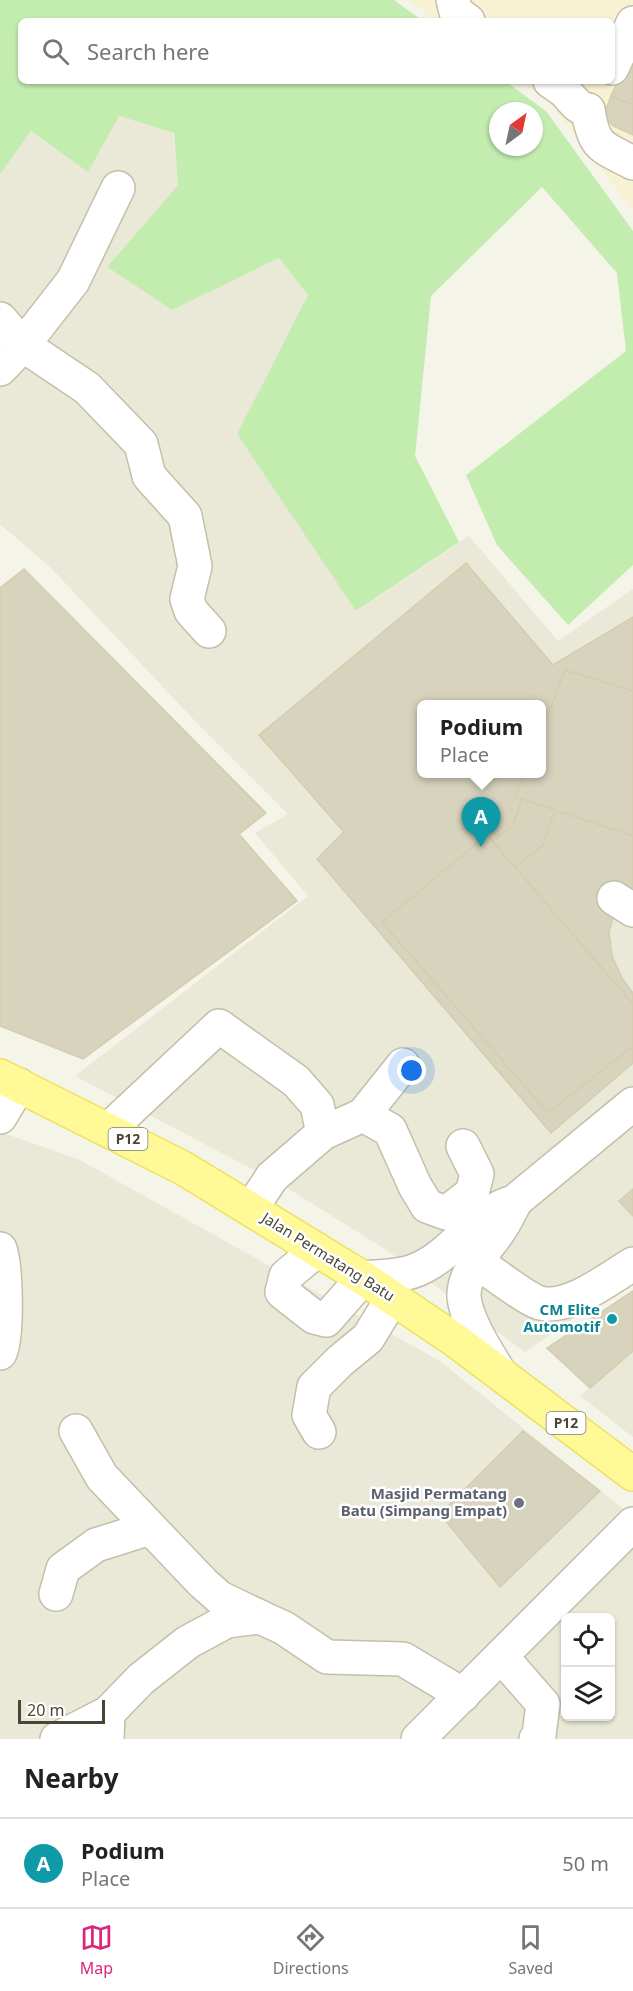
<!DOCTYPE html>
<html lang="en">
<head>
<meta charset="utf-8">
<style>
  :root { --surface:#fff; --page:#f6f6f6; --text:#222; --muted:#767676; --line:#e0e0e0; --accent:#db2777 }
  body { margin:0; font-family:"Noto Sans",sans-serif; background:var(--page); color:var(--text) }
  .controls { position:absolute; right:18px; bottom:18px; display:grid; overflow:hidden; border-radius:9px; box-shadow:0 2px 4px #0004 }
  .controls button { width:54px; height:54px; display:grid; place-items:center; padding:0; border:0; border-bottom:2px solid var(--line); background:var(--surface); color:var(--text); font:30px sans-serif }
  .compass { position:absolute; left:489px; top:102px; width:54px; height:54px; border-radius:50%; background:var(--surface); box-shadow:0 2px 4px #0004; rotate:33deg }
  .scale { position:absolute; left:18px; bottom:15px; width:87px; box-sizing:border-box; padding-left:6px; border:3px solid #4a4636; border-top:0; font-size:16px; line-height:21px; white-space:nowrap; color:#4a4636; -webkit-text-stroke:4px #fff; paint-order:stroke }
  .you { position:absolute; left:412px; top:1071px; width:21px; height:21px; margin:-15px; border:4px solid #fff; border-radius:50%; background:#1a73e8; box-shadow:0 0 0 9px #1a73e833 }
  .badge { display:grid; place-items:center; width:39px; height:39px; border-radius:50%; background:var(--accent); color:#fff; font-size:20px; font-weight:700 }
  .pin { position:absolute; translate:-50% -50px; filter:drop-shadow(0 2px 3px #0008) }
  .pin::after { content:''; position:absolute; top:32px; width:21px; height:18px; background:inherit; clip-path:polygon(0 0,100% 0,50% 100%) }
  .popup { position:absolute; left:417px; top:700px; width:129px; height:78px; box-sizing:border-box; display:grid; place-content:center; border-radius:9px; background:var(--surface); filter:drop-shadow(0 2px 4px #0005); font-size:20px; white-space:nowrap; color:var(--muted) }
  .popup b { font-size:22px; color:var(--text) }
  .popup::after { content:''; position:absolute; left:50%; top:100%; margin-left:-12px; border:12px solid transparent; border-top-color:var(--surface) }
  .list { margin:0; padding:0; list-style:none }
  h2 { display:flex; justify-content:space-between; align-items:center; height:78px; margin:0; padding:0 24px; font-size:26px }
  h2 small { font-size:20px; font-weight:400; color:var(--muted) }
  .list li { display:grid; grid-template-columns:39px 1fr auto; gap:18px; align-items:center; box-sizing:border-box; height:90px; padding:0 24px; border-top:2px solid var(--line) }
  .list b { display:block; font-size:22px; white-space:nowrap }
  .list p { margin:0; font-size:20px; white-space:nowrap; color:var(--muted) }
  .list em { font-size:20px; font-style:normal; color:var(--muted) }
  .icon { flex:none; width:33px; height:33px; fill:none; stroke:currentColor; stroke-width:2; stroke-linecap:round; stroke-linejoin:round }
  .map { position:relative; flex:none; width:633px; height:1739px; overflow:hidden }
  .search { position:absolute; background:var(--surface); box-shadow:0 2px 4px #0004; left:18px; right:18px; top:18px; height:66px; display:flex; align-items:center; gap:15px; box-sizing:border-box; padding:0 21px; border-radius:9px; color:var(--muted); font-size:22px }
  .sheet { height:168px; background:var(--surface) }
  nav { display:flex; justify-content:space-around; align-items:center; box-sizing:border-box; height:84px; border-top:2px solid var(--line); background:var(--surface); font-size:16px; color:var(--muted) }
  nav a { display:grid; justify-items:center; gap:3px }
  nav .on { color:var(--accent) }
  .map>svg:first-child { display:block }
  .residential { fill:#eae8d6; fill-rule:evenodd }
  .commercial { fill:#f8f1d3 }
  .green { fill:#c3ecaf; fill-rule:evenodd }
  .building { fill:#d8d3bd; stroke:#d3cdb0; stroke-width:1.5; fill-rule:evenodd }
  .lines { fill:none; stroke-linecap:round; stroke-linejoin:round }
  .minor-casing { stroke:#c2bfaa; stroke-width:36 }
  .major-casing { stroke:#ece260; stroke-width:36 }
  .minor { stroke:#fff; stroke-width:33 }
  .major { stroke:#fff998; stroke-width:33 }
  .culture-dot { fill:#0f9aa8; stroke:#fff; stroke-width:2 }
  .worship-dot { fill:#6b7280; stroke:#fff; stroke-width:2 }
  .labels { text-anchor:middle; stroke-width:5; stroke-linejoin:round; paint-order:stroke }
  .shield { fill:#fff; stroke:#807e72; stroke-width:1.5 }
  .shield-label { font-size:14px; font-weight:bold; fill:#4a4636 }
  .street-label { font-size:15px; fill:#4a4636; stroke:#fff }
  .culture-label { font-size:15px; font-weight:bold; fill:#0d838f; stroke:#fff; text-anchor:end }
  .worship-label { font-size:15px; font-weight:bold; fill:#5b616d; stroke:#fff; text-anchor:end }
</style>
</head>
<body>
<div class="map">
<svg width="633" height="1739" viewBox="0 0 633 1739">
  <rect width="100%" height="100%" fill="#f5f4e9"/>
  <g class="residential">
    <path d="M119,116L173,133L178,185L107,267L172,310L279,258L308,295L237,434L357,611L469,536L558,641L633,589V1278L525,1352L388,1251L281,1184L75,1076L308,896L255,833L288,814L194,720L51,568L0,524V174L31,131L88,171ZM421,704H541V774H421Z"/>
    <path d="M0,1132L78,1159L440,1361L633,1517V1739H0ZM566,1618H610V1716H566Z"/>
    <path d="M633,1350V1437L580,1396Z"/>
  </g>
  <path class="commercial" d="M409,0H633V210L550,104L519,81H612V21H438Z"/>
  <path class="green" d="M0,0H394L423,21H21V81H505L546,111L633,231V565L568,625L497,545L466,475L626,351L617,273L542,187L431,296L415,456L459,542L356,611L237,434L308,295L279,258L172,310L107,267L178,185L174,133L119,116L88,172L31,131L0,174ZM498,111H534V147H498Z"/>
  <g class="building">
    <path d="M633,46V105L611,96Z"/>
    <path d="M611,96L633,105V135L613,126L604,115Z"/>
    <path d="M466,563L553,665L633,617V886L616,908L609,932L612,956L623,980L633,993V1063L551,1133L317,859L344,832L259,735ZM421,704H541V774H421Z"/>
    <path d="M24,569L266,813L239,834L297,901L83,1059L0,1026V588Z"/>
    <path d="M565,670L633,691V836L515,797L525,774H541V733Z"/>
    <path d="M522,799L555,810L543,845L514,868L493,841L513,825Z"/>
    <path d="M487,835L633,1004V1046L548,1113L382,922Z"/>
    <path d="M633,1189V1216L619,1201Z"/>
    <path d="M633,1291V1351L590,1388L547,1348Z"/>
    <path d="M523,1431L600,1491L500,1587L440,1514Z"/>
  </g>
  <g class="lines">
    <g class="minor-casing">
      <g id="minor">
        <path d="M453,0L456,12L468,21"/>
        <path d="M612,68L633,23"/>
        <path d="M550,81C555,84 559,87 563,90C572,98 576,108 588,110"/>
        <path d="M588,110C594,148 601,146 633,163"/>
        <path d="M0,319L23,345L87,388L141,444L149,476L185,516L195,566L187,599L191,611L209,631"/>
        <path d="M0,369L23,345L73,281L118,188"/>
        <path d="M614,898L633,910"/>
        <path d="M363,1115L403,1065"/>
        <path d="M0,1117L19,1085"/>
        <path d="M108,1130L219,1026L296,1081L317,1105L323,1133"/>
        <path d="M251,1209L272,1177L323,1133L363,1115L390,1130L415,1186L427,1206L446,1213L472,1193L477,1174L463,1146"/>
        <path d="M0,1249C6,1266 8,1335 0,1353"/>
        <path d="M317,1250L286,1276L282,1292L314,1317L326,1320L363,1278C383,1276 404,1277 423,1267C457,1250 476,1212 514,1202L633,1104"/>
        <path d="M477,1262C490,1271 528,1300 540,1303C569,1310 608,1279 633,1264"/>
        <path d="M499,1372C487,1352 466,1320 464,1297C463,1271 488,1248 501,1228C506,1220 510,1212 514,1204"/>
        <path d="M76,1431L102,1477L203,1583L220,1598L260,1617"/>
        <path d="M319,1432L309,1415L314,1387L340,1361L368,1338L393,1297"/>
        <path d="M56,1594L63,1569L96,1545L150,1528"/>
        <path d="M501,1656L543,1704L539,1735L536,1739"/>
        <path d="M57,1739L108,1713"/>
        <path d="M107,1739L108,1713L141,1679L188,1642L227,1621L260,1617L284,1628L327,1657L403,1659L463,1695"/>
        <path d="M418,1739L633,1524"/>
      </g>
    </g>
    <g class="major-casing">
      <path id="major" d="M0,1076L183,1168L363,1278L455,1340L633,1474"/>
    </g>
    <use href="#minor" class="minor"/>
    <use href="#major" class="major"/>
  </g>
  <circle class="culture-dot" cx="612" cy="1319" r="6"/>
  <circle class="worship-dot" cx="519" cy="1503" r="6"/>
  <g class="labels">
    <g class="shield">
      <rect x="108.5" y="1128" width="39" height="22" rx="4.5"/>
      <rect x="546.5" y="1412" width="39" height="22" rx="4.5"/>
    </g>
    <g class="shield-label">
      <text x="128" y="1144">P12</text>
      <text x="566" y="1428">P12</text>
    </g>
    <g class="street-label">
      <text transform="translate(328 1257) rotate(32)" y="5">Jalan Permatang Batu</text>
    </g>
    <g class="culture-label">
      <text x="600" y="1315">CM Elite<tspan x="600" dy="17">Automotif</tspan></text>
    </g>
    <g class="worship-label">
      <text x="507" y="1499">Masjid Permatang<tspan x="507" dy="17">Batu (Simpang Empat)</tspan></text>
    </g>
  </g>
</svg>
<div class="controls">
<button><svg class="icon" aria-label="locate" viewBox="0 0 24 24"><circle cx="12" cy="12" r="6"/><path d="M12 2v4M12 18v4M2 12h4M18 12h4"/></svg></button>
<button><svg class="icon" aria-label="layers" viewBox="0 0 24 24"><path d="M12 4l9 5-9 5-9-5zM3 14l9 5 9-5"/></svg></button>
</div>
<svg class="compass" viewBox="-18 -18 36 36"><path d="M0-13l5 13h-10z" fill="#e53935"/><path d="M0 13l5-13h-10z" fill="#767676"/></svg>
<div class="scale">20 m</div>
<div class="you"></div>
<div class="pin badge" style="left:481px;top:847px;background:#0f9aa8">A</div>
<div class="popup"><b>Podium</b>Place</div>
<div class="search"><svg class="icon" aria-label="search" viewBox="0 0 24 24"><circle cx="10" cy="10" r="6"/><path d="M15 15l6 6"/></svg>Search here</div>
</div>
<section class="sheet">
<h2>Nearby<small></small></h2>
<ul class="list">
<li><span class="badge" style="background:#0f9aa8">A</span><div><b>Podium</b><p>Place</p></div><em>50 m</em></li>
</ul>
</section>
<nav>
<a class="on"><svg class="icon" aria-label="map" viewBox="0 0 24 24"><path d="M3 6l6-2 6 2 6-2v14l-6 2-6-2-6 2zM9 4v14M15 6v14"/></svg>Map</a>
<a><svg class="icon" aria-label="directions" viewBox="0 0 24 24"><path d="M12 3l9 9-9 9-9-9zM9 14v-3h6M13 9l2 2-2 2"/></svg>Directions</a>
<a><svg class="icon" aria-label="saved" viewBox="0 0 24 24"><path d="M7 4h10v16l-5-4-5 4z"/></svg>Saved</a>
</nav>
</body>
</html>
